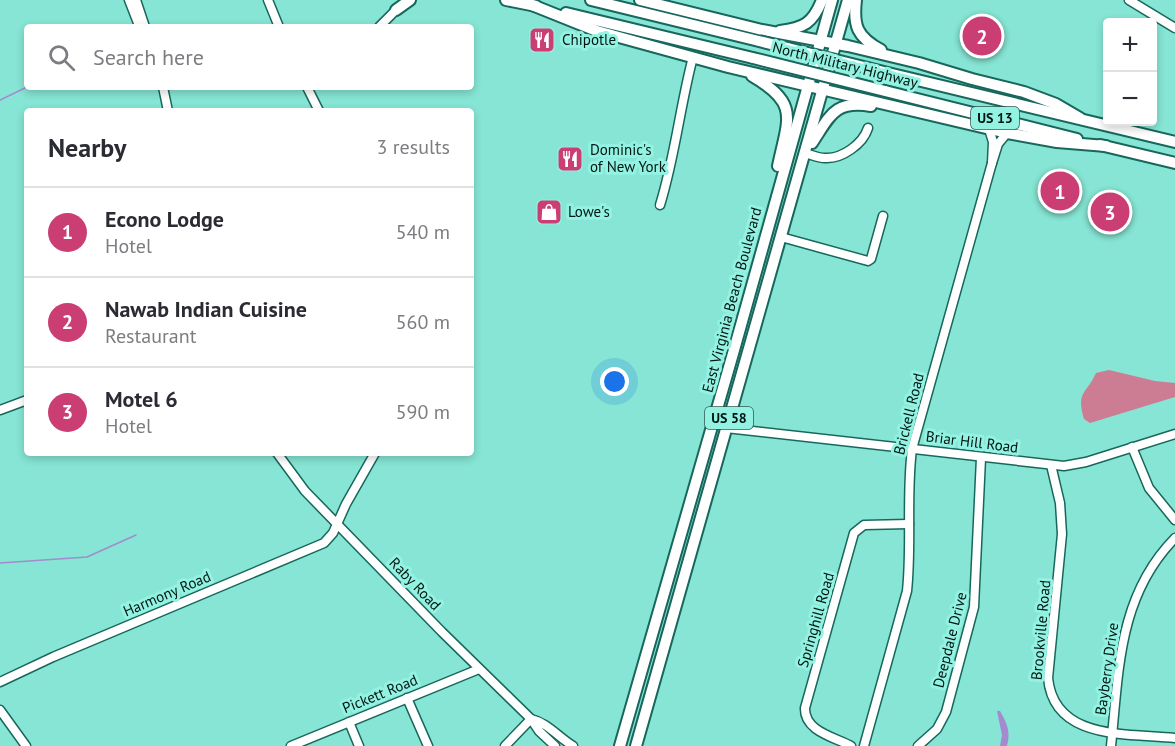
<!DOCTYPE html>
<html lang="en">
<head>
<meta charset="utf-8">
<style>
  :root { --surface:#fff; --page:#f2f2f3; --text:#2b2b33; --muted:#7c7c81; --line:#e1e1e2; --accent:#ca3e73 }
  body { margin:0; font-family:"PT Sans",sans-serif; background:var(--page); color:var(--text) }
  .controls { position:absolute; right:18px; top:18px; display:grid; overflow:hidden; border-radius:6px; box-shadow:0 3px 9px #0003 }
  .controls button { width:54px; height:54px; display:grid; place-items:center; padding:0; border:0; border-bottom:2px solid var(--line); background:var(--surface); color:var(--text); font:30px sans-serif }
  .you { position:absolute; left:615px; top:382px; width:21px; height:21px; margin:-15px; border:4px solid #fff; border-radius:50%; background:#1a73e8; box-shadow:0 0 0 9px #1a73e833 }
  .badge { display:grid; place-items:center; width:39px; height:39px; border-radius:50%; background:var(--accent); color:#fff; font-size:20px; font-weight:700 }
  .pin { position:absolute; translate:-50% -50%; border:3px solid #fff; box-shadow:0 2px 6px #0006 }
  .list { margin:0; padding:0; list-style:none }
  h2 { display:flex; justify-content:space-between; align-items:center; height:78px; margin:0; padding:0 24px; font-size:26px }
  h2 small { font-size:20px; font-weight:400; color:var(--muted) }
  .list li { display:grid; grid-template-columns:39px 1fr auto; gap:18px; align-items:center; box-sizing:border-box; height:90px; padding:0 24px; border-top:2px solid var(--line) }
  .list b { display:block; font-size:22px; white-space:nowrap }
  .list p { margin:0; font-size:20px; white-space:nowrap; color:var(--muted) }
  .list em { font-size:20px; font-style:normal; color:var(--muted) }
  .icon { flex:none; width:33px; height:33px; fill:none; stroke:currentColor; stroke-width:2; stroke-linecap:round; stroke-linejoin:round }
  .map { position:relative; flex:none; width:1175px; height:746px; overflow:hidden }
  .search { position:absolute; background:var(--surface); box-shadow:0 3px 9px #0003; left:24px; top:24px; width:450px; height:66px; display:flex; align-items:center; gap:15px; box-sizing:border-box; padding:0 21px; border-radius:6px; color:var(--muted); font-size:22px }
  .panel { position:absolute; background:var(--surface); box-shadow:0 3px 9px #0003; left:24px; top:108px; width:450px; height:348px; border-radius:6px }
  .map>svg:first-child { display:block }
  .forest { fill:#cc7d94 }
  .water { fill:#a48ace }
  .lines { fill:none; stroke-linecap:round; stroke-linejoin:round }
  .stream { stroke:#a48ace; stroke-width:1.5 }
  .minor-casing { stroke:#18675c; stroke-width:11 }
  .major-casing { stroke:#18675c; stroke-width:14 }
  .minor { stroke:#fff; stroke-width:8 }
  .major { stroke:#fff; stroke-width:10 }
  .major-bridge-casing { stroke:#18675c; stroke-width:14; stroke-linecap:butt }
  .major-bridge { stroke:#fff; stroke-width:10 }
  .labels { text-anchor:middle; stroke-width:6; stroke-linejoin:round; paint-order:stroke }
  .shield { fill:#93f2e2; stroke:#2c5850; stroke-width:1.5 }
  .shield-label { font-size:14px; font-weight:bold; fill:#001612 }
  .poi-label { font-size:15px; fill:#001612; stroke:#93f2e2; text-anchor:start }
  .street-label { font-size:15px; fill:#001612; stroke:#93f2e2 }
</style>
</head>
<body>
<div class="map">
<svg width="1175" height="746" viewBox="0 0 1175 746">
  <rect width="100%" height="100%" fill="#86e5d4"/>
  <path class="forest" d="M1109,370L1155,381L1175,383V397L1090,423L1084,419C1076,391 1086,395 1096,373Z"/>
  <path class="water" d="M997,711H1000C1007,724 1011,731 1007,746H1000L1002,735Z"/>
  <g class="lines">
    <g class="stream">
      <path d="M0,100L27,87"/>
      <path d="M0,563L87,557L136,535"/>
    </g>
    <g class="minor-casing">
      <g id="minor">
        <path d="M129,0L138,23L142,27"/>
        <path d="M136,0L145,27"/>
        <path d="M268,0L279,27"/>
        <path d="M1129,0L1175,28"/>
        <path d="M379,27L396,10"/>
        <path d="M163,87L168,111"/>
        <path d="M307,87L319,111"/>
        <path d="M989,129L993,142L992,163L998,144L1007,133"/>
        <path d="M805,153C812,155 818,158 825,158C842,159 863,144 868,128"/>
        <path d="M660,205C675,157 680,106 693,57"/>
        <path d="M781,237L868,261L871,259L883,216"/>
        <path d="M0,410L27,400"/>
        <path d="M726,428L1064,466L1086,462L1175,434"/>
        <path d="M1132,447L1149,488L1175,520"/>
        <path d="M277,453L305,491L442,632L531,719L539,731L555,746"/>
        <path d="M1051,465L1060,503L1062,534L1048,678C1054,741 1128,733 1175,738"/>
        <path d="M0,682L53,657L324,543L333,533L346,504L375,453"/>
        <path d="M407,698L428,746"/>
        <path d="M0,710L26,746"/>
        <path d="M531,719C548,723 558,737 573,746"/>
        <path d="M349,722L359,746"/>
        <path d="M291,746L479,669"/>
        <path d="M505,746L531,719"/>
        <path d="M851,746C834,737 804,731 805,708L854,533L864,525L909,524"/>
        <path d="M864,746L907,591C912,544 906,496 912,449L992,163"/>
        <path d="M918,746L937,729L946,712L974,607L981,458"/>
        <path d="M1111,746C1119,670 1118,596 1175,538"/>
      </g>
    </g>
    <g class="major-casing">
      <g id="major">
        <path d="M506,0L536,6"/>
        <path d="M591,0L759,41"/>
        <path d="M640,0L762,30L848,46L919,63L972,79L1024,92L1056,104L1080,118"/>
        <path d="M856,0C853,26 857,37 881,50"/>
        <path d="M532,5L597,31L728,67L1007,133L1057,142L1106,146"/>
        <path d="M396,10L410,0"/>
        <path d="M566,13L753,58"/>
        <path d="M780,31C804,28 813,23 822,0"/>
        <path d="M888,73L1175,142"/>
        <path d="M752,76C800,104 788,118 778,166"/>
        <path d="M885,91L1077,139"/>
        <path d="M812,143C830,116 834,100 871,106"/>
        <path d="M1100,145L1175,163"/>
        <path d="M620,746L734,350L832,0"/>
        <path d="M636,746L848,0"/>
      </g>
    </g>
    <use href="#minor" class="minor"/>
    <use href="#major" class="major"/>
    <g class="major-bridge-casing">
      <g id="major-bridge">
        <path d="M759,41L888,73"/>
        <path d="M753,58L885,91"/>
      </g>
    </g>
    <use href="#major-bridge" class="major-bridge"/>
  </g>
  <defs>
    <g id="restaurant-square" transform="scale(1.35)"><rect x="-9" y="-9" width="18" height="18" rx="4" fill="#ca3e73" stroke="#93f2e2"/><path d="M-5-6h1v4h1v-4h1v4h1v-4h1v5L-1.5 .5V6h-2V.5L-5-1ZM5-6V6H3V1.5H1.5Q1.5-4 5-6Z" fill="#fff"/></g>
    <g id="shop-square" transform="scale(1.35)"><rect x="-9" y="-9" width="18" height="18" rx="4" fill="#ca3e73" stroke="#93f2e2"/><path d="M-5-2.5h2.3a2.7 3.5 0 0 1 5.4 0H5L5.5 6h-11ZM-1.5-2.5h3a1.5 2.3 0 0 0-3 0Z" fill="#fff"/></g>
  </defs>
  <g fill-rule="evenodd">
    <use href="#restaurant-square" x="542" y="40"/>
    <use href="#restaurant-square" x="570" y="159"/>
    <use href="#shop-square" x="549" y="212"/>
  </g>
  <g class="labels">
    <g class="shield">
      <rect x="971" y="107" width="48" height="22" rx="4.5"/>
      <rect x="705" y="407" width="48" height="22" rx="4.5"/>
    </g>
    <g class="shield-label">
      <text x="995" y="123">US 13</text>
      <text x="729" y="423">US 58</text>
    </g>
    <g class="poi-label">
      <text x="562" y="45">Chipotle</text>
      <text x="590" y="155">Dominic's<tspan x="590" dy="17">of New York</tspan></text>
      <text x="568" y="217">Lowe's</text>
    </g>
    <g class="street-label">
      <text transform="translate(845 65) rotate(14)" y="5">North Military Highway</text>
      <text transform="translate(732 300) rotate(-75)" y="5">East Virginia Beach Boulevard</text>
      <text transform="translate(909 414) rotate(-76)" y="5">Brickell Road</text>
      <text transform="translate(972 442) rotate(7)" y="5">Briar Hill Road</text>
      <text transform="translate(415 584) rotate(46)" y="5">Raby Road</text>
      <text transform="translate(167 594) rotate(-23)" y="5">Harmony Road</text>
      <text transform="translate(816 620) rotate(-74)" y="5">Springhill Road</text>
      <text transform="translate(1041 630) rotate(-85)" y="5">Brookville Road</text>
      <text transform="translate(950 640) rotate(-76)" y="5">Deepdale Drive</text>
      <text transform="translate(1107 669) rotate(-82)" y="5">Bayberry Drive</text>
      <text transform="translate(380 694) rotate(-22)" y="5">Pickett Road</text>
    </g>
  </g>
</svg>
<div class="controls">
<button>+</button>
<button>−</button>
</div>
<div class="you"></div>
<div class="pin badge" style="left:1060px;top:191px">1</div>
<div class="pin badge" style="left:982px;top:36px">2</div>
<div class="pin badge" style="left:1110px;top:212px">3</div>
<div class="search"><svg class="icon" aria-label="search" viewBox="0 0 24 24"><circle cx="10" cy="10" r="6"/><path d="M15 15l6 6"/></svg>Search here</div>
<section class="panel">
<h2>Nearby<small>3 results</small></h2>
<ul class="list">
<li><span class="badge">1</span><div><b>Econo Lodge</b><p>Hotel</p></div><em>540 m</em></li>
<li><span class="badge">2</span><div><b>Nawab Indian Cuisine</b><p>Restaurant</p></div><em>560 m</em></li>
<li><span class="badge">3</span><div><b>Motel 6</b><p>Hotel</p></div><em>590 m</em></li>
</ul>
</section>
</div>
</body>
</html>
